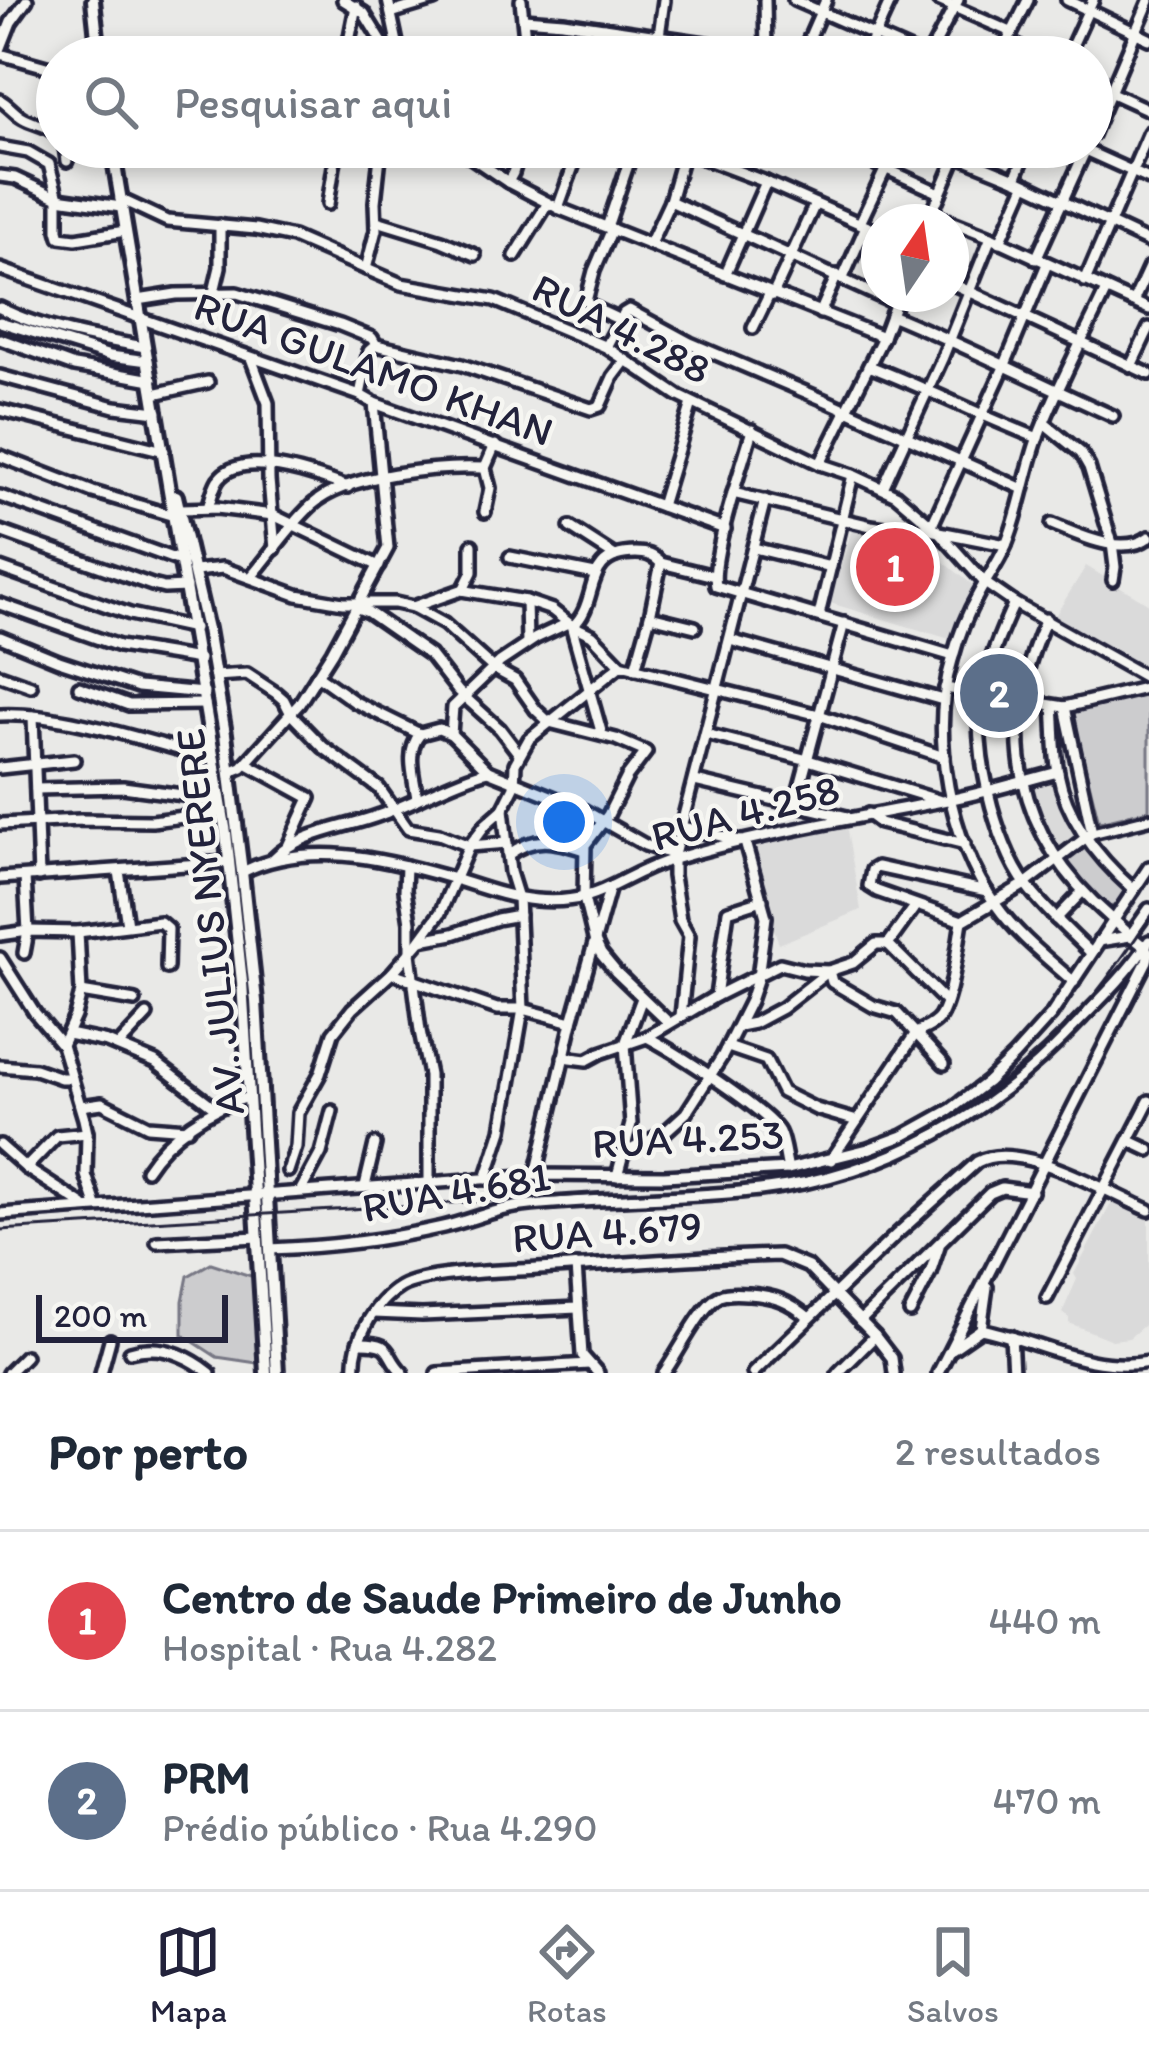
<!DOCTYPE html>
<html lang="pt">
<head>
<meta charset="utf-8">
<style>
  :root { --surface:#fff; --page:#f2f2f3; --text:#1f2937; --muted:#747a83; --line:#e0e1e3; --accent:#22223b }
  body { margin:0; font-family:Itim,sans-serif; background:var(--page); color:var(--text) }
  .compass { position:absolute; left:861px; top:204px; width:108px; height:108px; border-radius:50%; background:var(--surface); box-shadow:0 6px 18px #0003; rotate:13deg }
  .scale { position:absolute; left:36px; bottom:30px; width:192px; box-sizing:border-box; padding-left:12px; border:6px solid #22223b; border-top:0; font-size:33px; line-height:42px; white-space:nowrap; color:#22223b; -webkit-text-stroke:9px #f6f6f2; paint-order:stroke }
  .you { position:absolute; left:564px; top:822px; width:42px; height:42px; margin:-30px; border:9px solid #fff; border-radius:50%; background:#1a73e8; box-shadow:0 0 0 18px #1a73e833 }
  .badge { display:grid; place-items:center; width:78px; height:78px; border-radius:50%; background:var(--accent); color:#fff; font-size:39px; font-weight:700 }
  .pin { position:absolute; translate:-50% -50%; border:6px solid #fff; box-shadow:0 3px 12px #0006 }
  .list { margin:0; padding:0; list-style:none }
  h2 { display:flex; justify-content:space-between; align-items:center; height:156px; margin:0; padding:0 48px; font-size:51px }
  h2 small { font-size:39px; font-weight:400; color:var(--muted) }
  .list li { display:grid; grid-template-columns:78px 1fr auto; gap:36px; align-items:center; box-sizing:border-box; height:180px; padding:0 48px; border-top:3px solid var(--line) }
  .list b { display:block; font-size:45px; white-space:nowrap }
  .list p { margin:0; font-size:39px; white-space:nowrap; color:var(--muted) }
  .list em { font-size:39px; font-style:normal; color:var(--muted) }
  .icon { flex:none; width:66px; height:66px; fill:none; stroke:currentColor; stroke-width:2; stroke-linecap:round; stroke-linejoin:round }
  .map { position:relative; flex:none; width:1149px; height:1373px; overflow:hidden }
  .search { position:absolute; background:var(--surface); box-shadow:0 6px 18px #0003; left:36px; right:36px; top:36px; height:132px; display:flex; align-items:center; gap:30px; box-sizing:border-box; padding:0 42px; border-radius:66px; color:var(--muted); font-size:45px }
  .sheet { height:516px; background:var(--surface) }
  nav { display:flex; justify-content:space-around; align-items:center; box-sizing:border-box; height:168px; border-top:3px solid var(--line); background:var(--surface); font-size:33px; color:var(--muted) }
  nav a { display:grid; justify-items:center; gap:6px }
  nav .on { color:var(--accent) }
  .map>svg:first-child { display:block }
  .built { fill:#dadada }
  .green { fill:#ccccce; stroke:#777784; stroke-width:3 }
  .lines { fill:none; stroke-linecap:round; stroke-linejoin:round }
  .minor-casing { stroke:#22223b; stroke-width:18 }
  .major-casing { stroke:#22223b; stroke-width:20 }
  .minor { stroke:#f6f6f2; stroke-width:9 }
  .major { stroke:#f6f6f2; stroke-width:10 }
  .rail { stroke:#22223b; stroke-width:3 }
  .labels { text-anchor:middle; stroke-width:9; stroke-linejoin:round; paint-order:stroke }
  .street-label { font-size:42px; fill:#22223b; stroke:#f6f6f2 }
</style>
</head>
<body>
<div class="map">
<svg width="1149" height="1373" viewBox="0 0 1149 1373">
  <rect width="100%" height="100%" fill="#e9e9e7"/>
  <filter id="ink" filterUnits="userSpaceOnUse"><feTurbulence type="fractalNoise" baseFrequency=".00833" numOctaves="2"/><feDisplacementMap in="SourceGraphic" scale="24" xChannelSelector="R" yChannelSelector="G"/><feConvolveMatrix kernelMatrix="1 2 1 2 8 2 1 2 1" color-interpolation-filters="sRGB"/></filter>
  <g filter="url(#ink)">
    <g class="built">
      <path d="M853,525L925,547L974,586L953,640L830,603Z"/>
      <path d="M1086,566L1149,604L1148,673L1055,616Z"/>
      <path d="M1055,782L1078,836L1059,850L1041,821L1031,787Z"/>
      <path d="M846,825L861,910L779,944L748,849Z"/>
      <path d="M1113,1200L1149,1215V1321L1129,1338L1112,1340L1069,1323V1318L1062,1313L1077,1279L1074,1274Z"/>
    </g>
    <g class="green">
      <path d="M1147,691L1149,700V810L1099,822L1071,709Z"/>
      <path d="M1082,844L1086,845L1125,885L1126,891L1114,906L1108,907L1083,886L1063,862L1064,857Z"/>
      <path d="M211,1263L254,1277L257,1363L217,1357L183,1335V1301L188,1276Z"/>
    </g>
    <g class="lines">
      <g class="minor-casing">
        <g id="minor">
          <path d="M343,0L364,13L391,57"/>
          <path d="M388,0L400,57"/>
          <path d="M521,0L527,57"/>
          <path d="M765,0L766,52"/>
          <path d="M794,0L924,57"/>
          <path d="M938,0L1011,32"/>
          <path d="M1067,0L1149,39"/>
          <path d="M391,13L434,0"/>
          <path d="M524,19L563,22L766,52L780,57"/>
          <path d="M1008,41L1038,57"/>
          <path d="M0,50L11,22L27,0"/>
          <path d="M0,54L57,70"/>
          <path d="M346,57L356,6"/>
          <path d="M597,57L604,28"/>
          <path d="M656,57L664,0"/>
          <path d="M801,57L826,0"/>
          <path d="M865,57L891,0"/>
          <path d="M928,57L958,0"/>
          <path d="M1000,57L1028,0"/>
          <path d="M1067,57L1093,0"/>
          <path d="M1092,84L1149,110"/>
          <path d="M0,100C9,105 14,113 23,118C35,125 47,124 57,135"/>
          <path d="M1092,135L1149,1"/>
          <path d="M0,147L28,152L49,164L58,198V230L60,237L76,239L125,231"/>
          <path d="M65,147L67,161"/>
          <path d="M456,147L508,182L558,208L883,337"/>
          <path d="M838,147L940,193"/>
          <path d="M1078,147L1149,179"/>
          <path d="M684,151L766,182L879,232"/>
          <path d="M956,155L1015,179L1149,242"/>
          <path d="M880,165L888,147"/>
          <path d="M0,176L15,178L58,198L121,207"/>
          <path d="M1015,179L1028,147"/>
          <path d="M508,182L513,173L521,147"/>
          <path d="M120,199L167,221L256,229L293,237L401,284L494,300L606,347L679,396L820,464L853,475L896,495L938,531L985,583L1014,603L1149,679"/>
          <path d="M670,201L896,304"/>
          <path d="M328,204L337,147"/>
          <path d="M558,208L580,147"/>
          <path d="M932,214L991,237L1149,309"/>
          <path d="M377,221L442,241L475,255"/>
          <path d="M928,222L960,147"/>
          <path d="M860,223L886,168"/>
          <path d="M607,227L634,147"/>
          <path d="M612,229L594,271L586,301L590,306L620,320"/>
          <path d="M1000,242L1025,185"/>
          <path d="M650,244L670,201L685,148"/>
          <path d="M515,256L548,203"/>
          <path d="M1036,259L1087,147"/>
          <path d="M0,269L360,395L374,403L725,529"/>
          <path d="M366,269L376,230L375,202L381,147"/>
          <path d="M725,275L766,182"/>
          <path d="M843,278L866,226"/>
          <path d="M1085,281L1149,132"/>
          <path d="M951,283L1149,374"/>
          <path d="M214,292L220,267V225"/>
          <path d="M773,295L815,204"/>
          <path d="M138,300L176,294L237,293L340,325L372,338L376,345L462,365L591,409L600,406L613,377L625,361"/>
          <path d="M1133,302L1149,267"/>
          <path d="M0,308C41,329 99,339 145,347"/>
          <path d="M820,313L837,275"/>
          <path d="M891,315C966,346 1039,383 1113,416"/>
          <path d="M0,322L110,356L148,361"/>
          <path d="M753,328L770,293"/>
          <path d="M0,339L74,366L152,380"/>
          <path d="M606,347L624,313L629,310L690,343L829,402L1023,489"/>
          <path d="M251,358L268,403L269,480L275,549"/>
          <path d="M869,366C926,388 981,416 1038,438"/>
          <path d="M1131,366L1149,328"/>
          <path d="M0,376L115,407L157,412"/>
          <path d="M154,394L208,382"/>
          <path d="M360,395L369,351L376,345"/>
          <path d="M0,410L164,451"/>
          <path d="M1044,423L1081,453L1089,467L1112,543L1115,567L1113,580"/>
          <path d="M752,430C743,463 710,558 716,586L953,656"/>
          <path d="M0,456L93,492L174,516"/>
          <path d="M820,464L883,337L899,294"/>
          <path d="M883,488L942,359L991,237"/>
          <path d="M733,493L871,526L892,529L914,527L1006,545"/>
          <path d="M0,496L183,562"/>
          <path d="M661,506L692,403"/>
          <path d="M208,508C211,499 213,488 218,480C241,447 318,476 348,487"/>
          <path d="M181,509L217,508L273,515L379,566"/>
          <path d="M485,512L490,488L485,468L495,445"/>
          <path d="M1052,524C1079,535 1123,557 1149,537"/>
          <path d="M932,525L1004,367L1047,264"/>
          <path d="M570,527L615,556"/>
          <path d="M0,531L152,585L164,588L186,587"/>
          <path d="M754,548L831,567"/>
          <path d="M510,557L595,574"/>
          <path d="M0,568L130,614L194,628"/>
          <path d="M195,571L223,568L297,595L343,603H395L413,607L461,590L526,601L552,610L571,625L592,635L621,665L819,715L944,757"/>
          <path d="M251,577C271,554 289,526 312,505C346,474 440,466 485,468"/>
          <path d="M463,590L472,572V545"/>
          <path d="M526,601L527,643"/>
          <path d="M1014,603C1001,631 989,660 982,690C971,743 994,843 1027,886C1045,910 1069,931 1091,953"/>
          <path d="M0,604L119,646L199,659"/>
          <path d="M355,607L368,612L430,655L458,691L500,729L519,754"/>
          <path d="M413,607L444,624L493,668L515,680L536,710L549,722L616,739L646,752L627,777L608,815L585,845L584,898L594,939L601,954L616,972L669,1023"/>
          <path d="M819,615L853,475"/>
          <path d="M650,616L695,627"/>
          <path d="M571,625L602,735"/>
          <path d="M573,626C601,601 580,553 636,553C647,553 653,555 661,563L714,576"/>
          <path d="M0,637L59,661L138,687L204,693"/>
          <path d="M730,640L943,700"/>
          <path d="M635,669L650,616L661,563"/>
          <path d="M0,675L31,686"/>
          <path d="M317,675L355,702L420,734L439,729L451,734L488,771"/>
          <path d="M215,676L247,674L276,693L284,700L291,714L323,747L379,788L408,829L439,834L469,846L507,843"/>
          <path d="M79,687L129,705L205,704"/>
          <path d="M945,688L1065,707L1149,687"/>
          <path d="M1053,706C1055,728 1054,751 1058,773C1067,821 1099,859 1134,890"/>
          <path d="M1065,707L1092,833"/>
          <path d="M0,715C63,712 152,743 214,759"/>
          <path d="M33,716L39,876"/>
          <path d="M451,734L453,707L500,662L536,638L568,623"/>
          <path d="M706,734L808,760L938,800"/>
          <path d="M246,763L310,798L288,846"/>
          <path d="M0,768L74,760"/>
          <path d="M230,772L242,767L299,704L332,652L388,548L374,403"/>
          <path d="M695,781L847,817"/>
          <path d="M36,789L123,787L220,800"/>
          <path d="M417,798C414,777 405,752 420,734"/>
          <path d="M795,805L844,623"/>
          <path d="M868,814L880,823L965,844"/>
          <path d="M0,824L80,820L152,821L222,812"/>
          <path d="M508,855C535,835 554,840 584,850"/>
          <path d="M273,859C299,832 346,828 380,815C417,802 450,781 488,771L578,807L645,845L674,855"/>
          <path d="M406,866L405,890L410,922V953L420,1031L429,1075V1182"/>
          <path d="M119,871L127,925"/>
          <path d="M242,872C306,840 382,858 448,877C478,886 505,897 536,900C602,906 618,875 674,859C762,833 853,819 942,801C982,794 1019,782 1058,772"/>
          <path d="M0,878L229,862"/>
          <path d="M1056,919L1082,892"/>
          <path d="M962,921L877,891L869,886L872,870L877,867L987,891"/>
          <path d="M78,932L81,992L75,1016L62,1045L84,1119L87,1133L86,1175L96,1205"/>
          <path d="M0,935L28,931L78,932L160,922L168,929L167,968"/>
          <path d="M421,940L453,934L497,919L519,915"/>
          <path d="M1099,941L1130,936L1149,909"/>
          <path d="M888,944L945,1001"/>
          <path d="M888,944L914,908"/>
          <path d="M24,953L28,931L25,877"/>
          <path d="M0,958L35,1013L62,1045"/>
          <path d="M392,973L497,1009H523L572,1022"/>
          <path d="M1074,982C1047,958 1017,935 996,905C950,842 929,735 952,660C958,637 967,614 979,593C988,577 999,562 1006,545C1020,512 1025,474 1037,440C1056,388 1083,340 1106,290"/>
          <path d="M81,992L135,1001"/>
          <path d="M716,996L728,911L762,900"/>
          <path d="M681,1016L689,936L680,920L673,876V859L765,500"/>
          <path d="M739,1026L754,1023L782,1008L829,971L853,963L876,944H888"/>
          <path d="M68,1034L107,1042L155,1062L215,1108"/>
          <path d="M647,1037C672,1050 767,1110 779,1132C784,1142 785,1157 788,1169"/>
          <path d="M118,1046L147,1015"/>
          <path d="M728,1047L766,1060L782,1092L816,1109L857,1121"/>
          <path d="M563,1057L587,1060L600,1053L647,1037L716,996L780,964L804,970L829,971L832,982L873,1006L897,1013L944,1064"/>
          <path d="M0,1066L35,1069L61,1078H72"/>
          <path d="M81,1106L102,1103L148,1126L188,1129"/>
          <path d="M1130,1141L1149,1150"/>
          <path d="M0,1145L26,1168L83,1205"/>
          <path d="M626,1152L664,1133L686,1113L722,1057L750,1001L758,977L766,917L745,842L683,827"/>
          <path d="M831,1160L916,1033C924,1029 935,1025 940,1017C952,998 958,944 962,921L1025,884L1092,833L1149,819"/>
          <path d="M26,1168L57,1136L87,1133"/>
          <path d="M146,1170C168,1136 210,1107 249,1097"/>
          <path d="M288,1171L296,1147L298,1113L320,1074L333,1033L352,1009L392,973L418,943L440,913L469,846L486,824L503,809"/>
          <path d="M536,1175L572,1022L609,890"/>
          <path d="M617,1176L631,1124L625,1044L642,998"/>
          <path d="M486,1179L502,1130L523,1009L518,898L510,872L503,809L514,787L515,764L529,739L621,665"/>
          <path d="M365,1186L375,1144"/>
          <path d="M301,1190L321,1153L332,1111"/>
          <path d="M0,1214L536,1175L664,1176L788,1169L868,1149L903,1136L950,1110L987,1082L1014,1056L1051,1015L1149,867"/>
          <path d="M157,1242L258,1237"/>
          <path d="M270,1249C328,1247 386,1240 443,1227C469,1221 495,1209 522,1206C601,1197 681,1199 760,1190C892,1174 993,1113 1083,1017C1106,994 1131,969 1149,941"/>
          <path d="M576,1266L582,1355L598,1373"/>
          <path d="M1047,1298L1149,1101"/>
          <path d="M910,1312L930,1273L939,1246"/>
          <path d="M374,1313L422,1315L578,1308"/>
          <path d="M860,1321L990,1193L1002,1188L1032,1192"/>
          <path d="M981,1329L987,1287"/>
          <path d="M1011,1336L1013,1373"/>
          <path d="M358,1343C396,1342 383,1354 403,1373"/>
          <path d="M952,1349L981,1329C1038,1341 1090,1373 1149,1362"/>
          <path d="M130,1352C159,1343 187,1355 210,1373"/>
          <path d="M8,1373L25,1356"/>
          <path d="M101,1373L110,1340"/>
          <path d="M355,1373C352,1342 373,1303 400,1287C426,1272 506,1271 538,1269C618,1264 698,1257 779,1255L808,1267L875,1336L892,1358L894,1373"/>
          <path d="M437,1373L589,1364"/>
          <path d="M664,1373C678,1354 701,1305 720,1296C729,1292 739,1294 749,1294C775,1296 789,1301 809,1318"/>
          <path d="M753,1373L897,1234L977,1162C1020,1139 1106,1192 1149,1210"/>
          <path d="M838,1373L875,1336"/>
          <path d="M938,1373L1147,961L1149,953L1145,947C1132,938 1122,927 1110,917C1015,835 995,732 1046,619"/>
        </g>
      </g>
      <g class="major-casing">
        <g id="major">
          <path d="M93,0L99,57"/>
          <path d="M112,147L226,833L242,982L266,1373"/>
          <path d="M176,496L207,629L225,734L242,872L256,1001L277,1373"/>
        </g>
      </g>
      <use href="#minor" class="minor"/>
      <use href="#major" class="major"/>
      <path class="rail" d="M0,1230L720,1187C857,1172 968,1132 1065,1029C1097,996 1123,956 1149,919"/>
    </g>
  </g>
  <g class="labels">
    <g class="street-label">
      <text transform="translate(622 328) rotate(27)" y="15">RUA 4.288</text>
      <text transform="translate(374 368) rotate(20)" y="15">RUA GULAMO KHAN</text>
      <text transform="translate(745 812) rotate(-15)" y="15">RUA 4.258</text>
      <text transform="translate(209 922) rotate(-96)" y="15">AV. JULIUS NYERERE</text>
      <text transform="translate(688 1138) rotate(-3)" y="15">RUA 4.253</text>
      <text transform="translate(456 1191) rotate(-10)" y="15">RUA 4.681</text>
      <text transform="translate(607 1231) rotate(-4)" y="15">RUA 4.679</text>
    </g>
  </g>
</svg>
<svg class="compass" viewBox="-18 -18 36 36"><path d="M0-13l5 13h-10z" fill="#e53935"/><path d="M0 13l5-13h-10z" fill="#747a83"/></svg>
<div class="scale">200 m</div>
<div class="you"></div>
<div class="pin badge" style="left:895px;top:567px;background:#e0444e">1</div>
<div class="pin badge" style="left:999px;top:693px;background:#5c6f8a">2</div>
<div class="search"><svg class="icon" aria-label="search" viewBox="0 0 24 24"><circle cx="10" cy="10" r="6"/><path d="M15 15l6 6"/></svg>Pesquisar aqui</div>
</div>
<section class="sheet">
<h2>Por perto<small>2 resultados</small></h2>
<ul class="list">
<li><span class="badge" style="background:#e0444e">1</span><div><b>Centro de Saude Primeiro de Junho</b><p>Hospital · Rua 4.282</p></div><em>440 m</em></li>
<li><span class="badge" style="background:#5c6f8a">2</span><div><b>PRM</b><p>Prédio público · Rua 4.290</p></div><em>470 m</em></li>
</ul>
</section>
<nav>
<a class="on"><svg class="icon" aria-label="map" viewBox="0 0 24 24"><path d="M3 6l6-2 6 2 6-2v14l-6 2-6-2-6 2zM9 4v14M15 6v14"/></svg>Mapa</a>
<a><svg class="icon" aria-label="directions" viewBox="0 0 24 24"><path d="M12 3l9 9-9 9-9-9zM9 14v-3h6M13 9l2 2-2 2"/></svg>Rotas</a>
<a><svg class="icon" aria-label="saved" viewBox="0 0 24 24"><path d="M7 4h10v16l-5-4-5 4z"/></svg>Salvos</a>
</nav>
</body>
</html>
